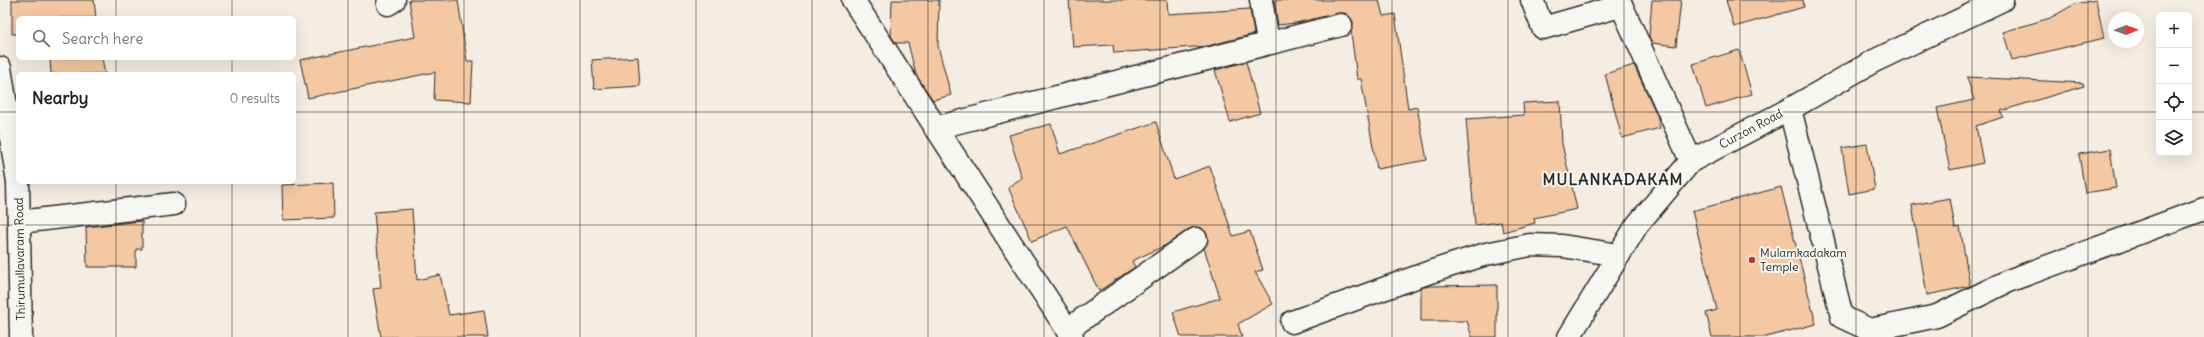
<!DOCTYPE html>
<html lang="en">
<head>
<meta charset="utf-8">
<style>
  :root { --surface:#fff; --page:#f6f6f6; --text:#222; --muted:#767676; --line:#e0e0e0 }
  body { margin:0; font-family:Delius,sans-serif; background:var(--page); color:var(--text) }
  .controls { position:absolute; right:12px; top:12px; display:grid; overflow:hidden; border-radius:6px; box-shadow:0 4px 16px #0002 }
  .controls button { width:36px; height:36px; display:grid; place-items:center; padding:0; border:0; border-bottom:1px solid var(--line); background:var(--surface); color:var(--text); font:20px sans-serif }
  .compass { position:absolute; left:2108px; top:12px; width:36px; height:36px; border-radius:50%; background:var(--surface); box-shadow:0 4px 16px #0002; rotate:89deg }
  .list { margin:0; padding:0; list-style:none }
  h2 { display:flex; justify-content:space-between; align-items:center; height:52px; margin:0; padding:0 16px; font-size:17px }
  h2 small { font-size:13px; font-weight:400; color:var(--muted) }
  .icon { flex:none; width:22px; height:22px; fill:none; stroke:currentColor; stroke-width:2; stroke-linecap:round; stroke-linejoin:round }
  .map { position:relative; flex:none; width:2204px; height:337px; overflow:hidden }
  .search { position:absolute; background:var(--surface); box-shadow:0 4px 16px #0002; left:16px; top:16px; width:280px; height:44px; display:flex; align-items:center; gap:10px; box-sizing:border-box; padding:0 14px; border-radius:6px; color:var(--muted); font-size:15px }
  .panel { position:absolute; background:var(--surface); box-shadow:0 4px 16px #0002; left:16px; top:72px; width:280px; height:112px; border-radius:6px }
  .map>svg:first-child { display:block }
  .building { fill:#f3c8a2; stroke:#2b2b2b }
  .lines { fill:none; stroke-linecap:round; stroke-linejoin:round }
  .minor-casing { stroke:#2b2b2b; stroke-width:25 }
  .tertiary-casing { stroke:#2b2b2b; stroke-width:25 }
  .secondary-casing { stroke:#2b2b2b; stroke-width:25 }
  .minor { stroke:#f6f6f2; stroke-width:22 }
  .tertiary { stroke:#f6f6f2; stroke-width:22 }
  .secondary { stroke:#f6f6f2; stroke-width:22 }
  .grid { fill:none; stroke:#2b2b2b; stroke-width:1; stroke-opacity:0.55 }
  .poi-dot { fill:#c8321e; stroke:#f6f6f2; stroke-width:1.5 }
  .labels { text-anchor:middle; stroke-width:4; stroke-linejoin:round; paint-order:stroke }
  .street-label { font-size:12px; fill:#2b2b2b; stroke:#f6f6f2 }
  .poi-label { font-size:12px; fill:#2b2b2b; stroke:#f6f6f2; text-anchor:start }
  .district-label { font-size:16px; font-weight:bold; letter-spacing:1px; fill:#2b2b2b; stroke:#f6f6f2 }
</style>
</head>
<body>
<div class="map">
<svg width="2204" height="337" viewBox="0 0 2204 337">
  <rect width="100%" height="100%" fill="#f5ede2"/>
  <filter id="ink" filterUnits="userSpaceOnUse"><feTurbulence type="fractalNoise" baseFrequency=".025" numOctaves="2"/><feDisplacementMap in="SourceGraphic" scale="8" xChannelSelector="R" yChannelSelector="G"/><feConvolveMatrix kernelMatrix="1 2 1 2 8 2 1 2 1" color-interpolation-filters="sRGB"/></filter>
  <g filter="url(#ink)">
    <g class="building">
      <path d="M12,0H94L96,18H18V34H12Z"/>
      <path d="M409,0H458L467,61H473L471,102L434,100L435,72L308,98L300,60L415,37Z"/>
      <path d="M892,0H939L938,46L951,95L933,100L916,75L908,43H896L891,36Z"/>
      <path d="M1069,0H1167L1168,14L1250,9L1254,34L1208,46L1114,53L1113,45L1073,47Z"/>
      <path d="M1274,0H1379L1383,16L1395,14L1408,109L1417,107L1427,160L1377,169L1361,79H1357L1351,32L1353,22L1350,17L1345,13H1338L1296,23L1278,25Z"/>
      <path d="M1652,0H1681L1676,46L1652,43L1649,36Z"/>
      <path d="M1726,0H1803L1804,7L1734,27Z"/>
      <path d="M2096,0L2104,38L2012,60L2003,32L2050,18L2075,4Z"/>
      <path d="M1739,50L1752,94L1706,108L1693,64Z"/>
      <path d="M638,57L640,86L594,89L592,60Z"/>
      <path d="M50,58H102L105,74H51Z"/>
      <path d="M1246,62L1260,113L1230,122L1215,70Z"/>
      <path d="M1634,65L1657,115L1660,128L1622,138L1605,74Z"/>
      <path d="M1967,77L2083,83L2084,86L2001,111L2003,117L1976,126L1983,163L1950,170L1937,108L1974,100Z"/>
      <path d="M1560,101L1562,144L1577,209L1534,218L1535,223L1503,232L1501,222L1475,225L1466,119L1524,115L1523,103Z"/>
      <path d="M1156,122L1174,179L1210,166L1233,236L1250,231L1263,270L1255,272L1273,304L1238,324L1242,337H1181L1173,312L1220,298L1204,248L1208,237L1202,228L1195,227L1189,229L1166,245L1132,261L1135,267L1099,291L1067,226L1032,241L1008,187L1022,178L1009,135L1051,124L1060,154Z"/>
      <path d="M1867,144L1875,189L1849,194L1842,148Z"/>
      <path d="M2110,149L2116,188L2085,193L2079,154Z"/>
      <path d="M333,183L334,218L283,220L282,185Z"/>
      <path d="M1781,187L1816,324L1766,337H1712L1706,313L1717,310L1692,211Z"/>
      <path d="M1950,198L1955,228L1960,227L1970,286L1927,295L1912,205Z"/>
      <path d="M412,209L417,280L440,275L449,315L484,310L488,337H381L373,289L381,288L374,212Z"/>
      <path d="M142,221V249H136V267H87L86,227Z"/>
      <path d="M1497,285V337H1472L1467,321H1421V288L1429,286Z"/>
    </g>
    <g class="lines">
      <g class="minor-casing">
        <g id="minor">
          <path d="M853,0L1072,337"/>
          <path d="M1261,0L1268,42"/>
          <path d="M1532,0L1543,28L1620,6"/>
          <path d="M1619,0L1691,161"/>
          <path d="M388,4L394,0"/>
          <path d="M1790,109L1842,317L1870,330L1937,316L2008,281L2204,209"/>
          <path d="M935,128L1341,25"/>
          <path d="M19,222L174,204"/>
          <path d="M1292,322L1430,272L1486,254L1530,245L1562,246L1619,255"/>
          <path d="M1067,330L1196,239"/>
        </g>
      </g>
      <g class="tertiary-casing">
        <g id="tertiary">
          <path d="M0,68L18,182"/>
          <path d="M18,182L21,337"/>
        </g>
      </g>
      <g class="secondary-casing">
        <path id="secondary" d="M1569,337L1637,225L1691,161L1790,109L1874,61L2002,0"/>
      </g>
      <use href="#minor" class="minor"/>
      <use href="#tertiary" class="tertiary"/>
      <use href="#secondary" class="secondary"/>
    </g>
  </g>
  <path class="grid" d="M116,0V18M232,0V18M348,0V337M464,0V337M580,0V337M696,0V337M812,0V337M928,0V337M1044,0V337M1160,0V337M1276,0V337M1392,0V337M1508,0V337M1624,0V337M1740,0V337M1856,0V337M1972,0V337M2088,0V337M116,58V74M232,58V74M0,112H18M294,112H2159M2189,112H2204M116,182V337M232,182V337M0,225H2204"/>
  <circle class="poi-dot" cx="1752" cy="260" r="4"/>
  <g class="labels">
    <g class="street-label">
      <text transform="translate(1751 129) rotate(-28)" y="4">Curzon Road</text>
      <text transform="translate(20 259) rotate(-91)" y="4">Thirumullavaram Road</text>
    </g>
    <g class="poi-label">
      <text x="1760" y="257">Mulamkadakam<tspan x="1760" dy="14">Temple</tspan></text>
    </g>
    <g class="district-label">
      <text x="1613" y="185">MULANKADAKAM</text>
    </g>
  </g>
</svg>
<div class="controls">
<button>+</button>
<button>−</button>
<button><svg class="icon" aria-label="locate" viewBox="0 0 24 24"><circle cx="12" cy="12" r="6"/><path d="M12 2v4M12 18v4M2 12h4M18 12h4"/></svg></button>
<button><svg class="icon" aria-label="layers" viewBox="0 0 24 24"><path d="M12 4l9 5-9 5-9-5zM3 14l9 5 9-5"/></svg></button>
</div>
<svg class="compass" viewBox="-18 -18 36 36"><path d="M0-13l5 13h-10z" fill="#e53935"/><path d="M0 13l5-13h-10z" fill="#767676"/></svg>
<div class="search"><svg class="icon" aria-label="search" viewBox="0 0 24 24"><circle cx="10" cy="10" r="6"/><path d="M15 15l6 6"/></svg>Search here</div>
<section class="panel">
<h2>Nearby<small>0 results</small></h2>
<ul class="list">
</ul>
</section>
</div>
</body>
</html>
